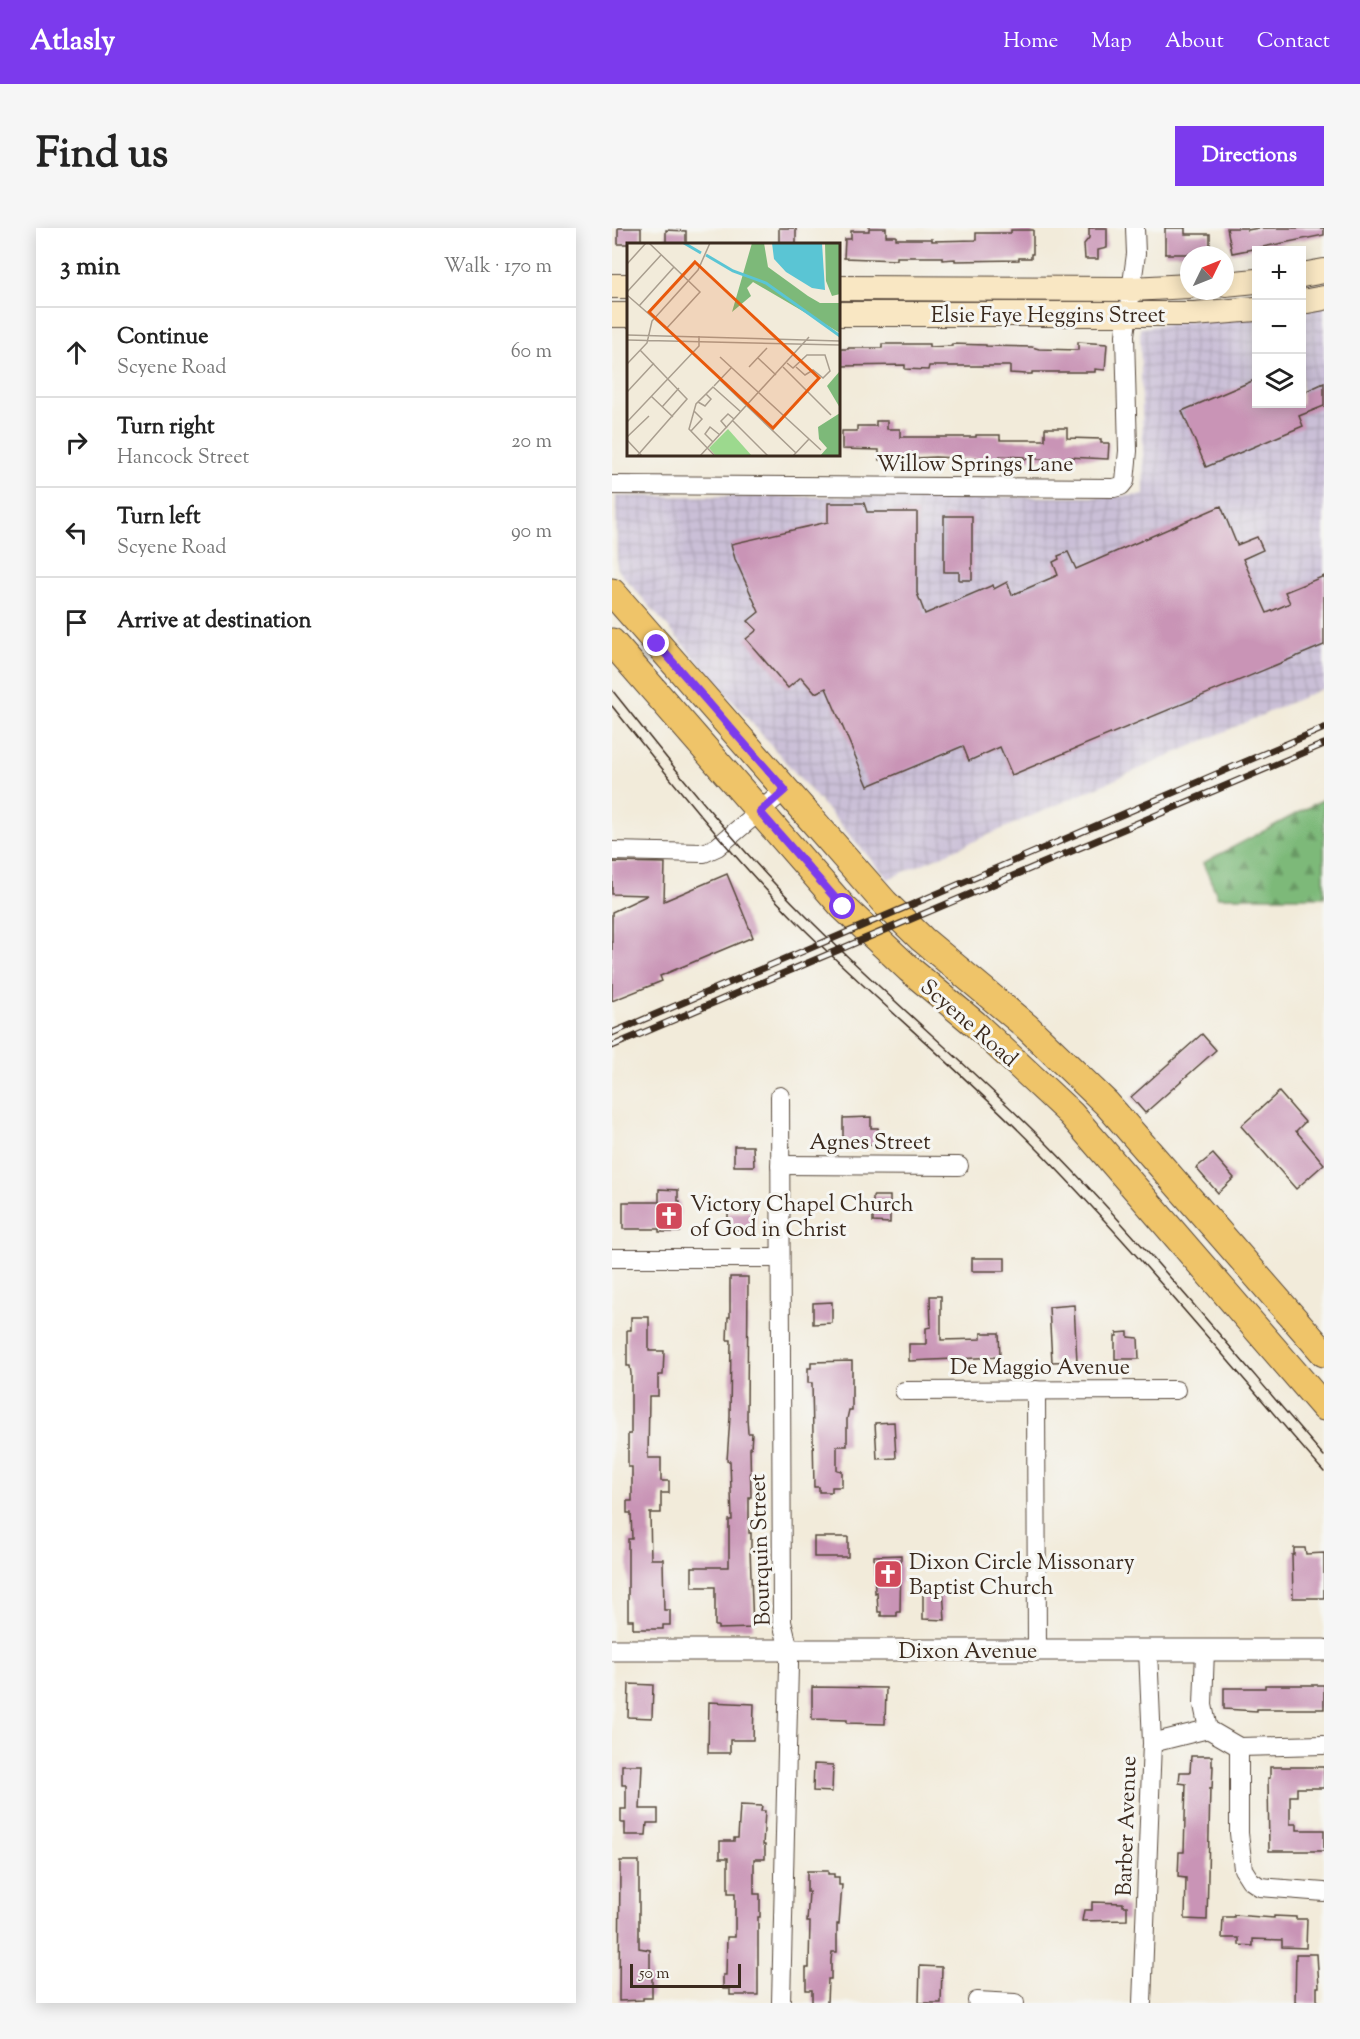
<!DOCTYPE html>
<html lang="en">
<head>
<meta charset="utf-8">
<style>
  :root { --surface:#fff; --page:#f6f6f6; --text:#222; --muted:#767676; --line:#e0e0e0; --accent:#7c3aed }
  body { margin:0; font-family:"Sorts Mill Goudy",serif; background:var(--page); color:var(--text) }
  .controls { position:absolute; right:18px; top:18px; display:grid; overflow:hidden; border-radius:0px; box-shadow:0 3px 15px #0003 }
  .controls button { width:54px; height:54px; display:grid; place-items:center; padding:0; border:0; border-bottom:2px solid var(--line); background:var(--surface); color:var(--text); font:30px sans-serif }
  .compass { position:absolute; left:568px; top:18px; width:54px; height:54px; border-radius:50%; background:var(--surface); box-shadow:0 3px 15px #0003; rotate:47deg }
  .scale { position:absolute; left:18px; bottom:15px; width:111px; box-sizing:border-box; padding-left:6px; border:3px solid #3b2a1e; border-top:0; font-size:16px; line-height:21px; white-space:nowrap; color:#3b2a1e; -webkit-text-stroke:4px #f6f6f2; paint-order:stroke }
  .stop { position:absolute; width:18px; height:18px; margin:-14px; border:4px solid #7c3aed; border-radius:50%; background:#fff }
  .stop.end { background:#7c3aed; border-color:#fff; box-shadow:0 2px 6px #0008 }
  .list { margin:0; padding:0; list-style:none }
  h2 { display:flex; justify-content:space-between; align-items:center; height:78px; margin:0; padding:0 24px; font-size:26px }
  h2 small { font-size:20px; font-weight:400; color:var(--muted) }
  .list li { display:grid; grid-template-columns:39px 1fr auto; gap:18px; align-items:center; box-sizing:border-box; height:90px; padding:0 24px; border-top:2px solid var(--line) }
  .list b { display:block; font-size:22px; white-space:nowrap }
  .list p { margin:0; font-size:20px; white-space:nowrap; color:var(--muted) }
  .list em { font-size:20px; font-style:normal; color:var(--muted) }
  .icon { flex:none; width:33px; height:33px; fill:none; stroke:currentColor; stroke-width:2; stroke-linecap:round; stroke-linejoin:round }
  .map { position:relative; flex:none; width:712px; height:1775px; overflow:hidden; border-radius:0px }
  header { display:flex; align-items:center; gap:36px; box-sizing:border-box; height:84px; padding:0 30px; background:var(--accent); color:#fff }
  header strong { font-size:28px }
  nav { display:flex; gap:33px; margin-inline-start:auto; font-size:21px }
  .intro { display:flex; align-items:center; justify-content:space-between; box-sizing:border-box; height:144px; padding:0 36px }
  h1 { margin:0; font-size:42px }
  .button { padding:15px 27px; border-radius:0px; background:var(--accent); color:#fff; font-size:21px; font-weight:700 }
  main { display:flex; gap:36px; padding:0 36px }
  aside { flex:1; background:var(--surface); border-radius:0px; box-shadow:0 3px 15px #0003 }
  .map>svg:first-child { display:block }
  .industrial { fill:url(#industrial-grid) }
  .forest { fill:url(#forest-firs); stroke:#5c724c; stroke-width:1.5 }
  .building { fill:#c994b6 }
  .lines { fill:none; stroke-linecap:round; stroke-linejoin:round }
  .minor-casing { stroke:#56473a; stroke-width:20 }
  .tertiary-casing { stroke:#56473a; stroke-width:23 }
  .secondary-casing { stroke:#56473a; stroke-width:26 }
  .primary-casing { stroke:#56473a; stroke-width:29 }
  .minor { stroke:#fff; stroke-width:18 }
  .tertiary { stroke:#fff; stroke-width:21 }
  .secondary { stroke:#f9e7c3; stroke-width:24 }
  .primary { stroke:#efc469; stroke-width:27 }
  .tram { stroke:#3b2a1e; stroke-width:1.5 }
  .rail-casing { stroke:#3b2a1e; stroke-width:7 }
  .rail { stroke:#f6f6f2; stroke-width:4.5; stroke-dasharray:14; stroke-linecap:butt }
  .route { stroke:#7c3aed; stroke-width:8 }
  .labels { text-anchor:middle; stroke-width:6; stroke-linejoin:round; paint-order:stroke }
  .street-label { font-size:22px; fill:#3b2a1e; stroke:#f6f6f2 }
  .poi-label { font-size:22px; fill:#3b2a1e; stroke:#f6f6f2; text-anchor:start }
  .inset-river { fill:none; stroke:#5ac5d4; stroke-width:3 }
  .inset-road { fill:none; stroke:#a99e8f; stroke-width:1.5 }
  .view { fill:#e8590c; fill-opacity:0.15; stroke:#e8590c; stroke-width:3 }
  .inset-edge { fill:none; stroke:#3b2a1e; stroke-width:3 }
</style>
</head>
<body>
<header>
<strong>Atlasly</strong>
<nav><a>Home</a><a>Map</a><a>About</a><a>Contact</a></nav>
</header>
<div class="intro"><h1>Find us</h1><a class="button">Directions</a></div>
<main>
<aside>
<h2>3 min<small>Walk · 170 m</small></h2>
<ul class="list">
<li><svg class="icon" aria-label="ahead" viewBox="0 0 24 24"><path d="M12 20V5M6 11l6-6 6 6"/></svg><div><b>Continue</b><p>Scyene Road</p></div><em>60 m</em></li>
<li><svg class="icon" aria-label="right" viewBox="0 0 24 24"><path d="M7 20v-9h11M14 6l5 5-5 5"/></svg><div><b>Turn right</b><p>Hancock Street</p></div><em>20 m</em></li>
<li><svg class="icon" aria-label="left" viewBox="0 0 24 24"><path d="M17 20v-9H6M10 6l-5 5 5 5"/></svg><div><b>Turn left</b><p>Scyene Road</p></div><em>90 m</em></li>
<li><svg class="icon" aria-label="arrive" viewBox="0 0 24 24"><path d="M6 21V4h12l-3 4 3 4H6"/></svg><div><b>Arrive at destination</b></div></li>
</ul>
</aside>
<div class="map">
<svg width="712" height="1775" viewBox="0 0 712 1775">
  <defs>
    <pattern id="industrial-grid" width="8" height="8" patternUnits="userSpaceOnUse" patternTransform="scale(1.5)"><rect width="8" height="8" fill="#cabfd7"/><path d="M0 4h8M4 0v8" fill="none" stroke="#aea4b8"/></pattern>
    <pattern id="forest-firs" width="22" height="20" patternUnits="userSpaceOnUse" patternTransform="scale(1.5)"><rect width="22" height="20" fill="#7db979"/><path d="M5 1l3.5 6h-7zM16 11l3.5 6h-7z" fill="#689763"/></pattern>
  </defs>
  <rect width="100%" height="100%" fill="#f6f6f2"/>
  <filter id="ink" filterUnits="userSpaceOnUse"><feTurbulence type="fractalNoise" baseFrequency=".0167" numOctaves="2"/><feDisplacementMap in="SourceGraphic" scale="12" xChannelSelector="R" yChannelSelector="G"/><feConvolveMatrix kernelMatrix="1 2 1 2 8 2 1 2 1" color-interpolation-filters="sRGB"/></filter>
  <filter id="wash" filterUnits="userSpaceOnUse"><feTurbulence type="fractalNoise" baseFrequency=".008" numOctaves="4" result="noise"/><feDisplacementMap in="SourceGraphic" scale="24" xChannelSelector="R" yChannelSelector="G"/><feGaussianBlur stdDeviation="1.35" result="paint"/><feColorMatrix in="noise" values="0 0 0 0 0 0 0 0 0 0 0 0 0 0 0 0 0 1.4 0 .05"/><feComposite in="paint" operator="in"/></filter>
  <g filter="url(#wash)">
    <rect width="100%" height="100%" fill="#f2ebda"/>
    <path class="industrial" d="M712,73V460L276,651L5,341L4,268L486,269L532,267L528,100L644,83V176H690V76Z"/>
    <path class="forest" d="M712,571V669H606L591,635Z"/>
    <g id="blocks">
      <g class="building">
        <rect x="6" y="0" width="23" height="16"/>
        <rect x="167" y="0" width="17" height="16"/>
        <path d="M257,0H274V8H284V11H320V13L364,12V5H399V2H421V26H419V30H407V32L343,33V31L330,32V29H285V32L232,30L233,11H239V3H257Z"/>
        <path d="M477,0H495V20L486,22V31H473L472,16L477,10Z"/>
        <path d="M553,0H573V6H598V26H553Z"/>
        <path d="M615,0H635V2L647,0H712V7L620,25Z"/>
        <path d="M54,2L74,3V16H54Z"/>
        <path d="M466,114L495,116L493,142L483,141V144H420V146H414L398,145V138H317L316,142L293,141V137L228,138V121H236V120H270V116H317V119L340,118V116L374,117V118L420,119L427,121L466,122Z"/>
        <path d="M645,151V176H690V165L712,155V178L687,188L691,198L594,239L570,183Z"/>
        <path d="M264,193H275V201H288V209H364V207H388V212H433V200H455V210L489,211V215H497L496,231L456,229V231H412V229L388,228V232L323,229L267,232V222L230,221V203H245V198H264Z"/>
        <path d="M216,275H252L255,284H305V365L313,386L381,357L382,361L395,354L400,367L446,347L441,334L447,331L446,328L456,324L464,341L609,278L625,317L645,309L651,322L631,331L655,385L678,375L673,364L712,348V417L400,547L388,519L357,533L351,518L256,558L214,460L203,465L189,449L176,460L134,411L145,402L136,393L147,384L123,331L119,316L216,294Z"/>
        <path d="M332,288H360V352H347V344H332Z"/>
        <path d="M0,634L53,635L52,673L115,646L141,709L48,748L50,753L0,773V684L36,667L0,666Z"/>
        <path d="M590,806L604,822L533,885L519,869Z"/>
        <path d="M667,864L693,894L684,903L712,936L684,961L629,898Z"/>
        <path d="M259,889V900H266L267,917L231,918V890Z"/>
        <path d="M122,918H141L142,938H122Z"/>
        <path d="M601,926L622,950L606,965L584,940Z"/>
        <path d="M47,961L66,962V973H68V1004H47V1001H11V974H47Z"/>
        <path d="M261,968H278V995L261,994Z"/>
        <path d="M144,983V1003L127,1004V1001H116V984Z"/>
        <rect x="360" y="1030" width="33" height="13"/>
        <path d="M118,1049H136L135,1190L136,1205H140L139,1220H138L139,1269H137V1305H139V1321H138L141,1400L106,1401V1398H103V1359H80V1339H117V1292H120L118,1233H115L118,1189L119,1112H115L116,1089H118Z"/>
        <path d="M318,1068H329V1112L369,1111V1105H387L388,1129L297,1133V1116H314V1100L319,1099Z"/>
        <path d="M220,1074V1095L201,1096V1075Z"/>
        <path d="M462,1077L465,1133L440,1134L437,1079Z"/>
        <path d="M19,1089H37V1123H52L51,1147H46V1168H37L36,1230H49V1253H57V1265H49V1285H38L39,1331H51L52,1382H58V1397H51V1401H21V1392H16V1311H20L19,1285H15V1273H20V1239H16V1206H19V1146L18,1138H15V1102H19Z"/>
        <path d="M516,1104V1109L526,1110L527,1131H503V1108H505V1105Z"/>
        <path d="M240,1133V1182H237L235,1191V1218H225V1242L230,1243V1259H220V1264H207V1259H202L200,1155H196V1140H199V1134Z"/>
        <path d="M282,1194L284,1230L265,1231L263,1195Z"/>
        <rect x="202" y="1309" width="34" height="20"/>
        <path d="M682,1320H693L694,1326L712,1325V1370H681L680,1327H682Z"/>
        <path d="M289,1327L288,1384H285V1388H269V1384H266L265,1364L263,1365L262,1328Z"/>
        <path d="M331,1361L333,1392L311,1391V1362Z"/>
        <path d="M17,1456L41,1457L40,1490L16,1489Z"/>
        <path d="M653,1457H712V1481H645V1483L612,1481V1460H653Z"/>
        <path d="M200,1459L274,1460L273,1496L235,1495V1492L200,1491Z"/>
        <path d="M97,1474L142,1476L141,1512H118V1525H96Z"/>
        <path d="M579,1528H600V1538H601L600,1561L598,1560L595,1692L573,1691L574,1650L566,1649L567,1624H572L574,1556L567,1555L568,1544H578Z"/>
        <path d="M202,1536L221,1537L220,1564L201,1563Z"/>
        <path d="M10,1537H30L28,1581H46V1595H35L34,1607H13V1595H9V1581H14V1557H10Z"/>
        <path d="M658,1539H712V1560H685V1568H678V1596H685V1602H712V1623H657L656,1550H658Z"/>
        <path d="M128,1577L150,1578L149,1583H153L151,1617H153V1631H142V1666H148V1689H146V1767H118V1761H111V1747H114L115,1709H123V1665H116V1630H108V1613H122V1610H126Z"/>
        <path d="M8,1633H27V1720L38,1722V1745H40V1770H31V1772L7,1773Z"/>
        <path d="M195,1643H216V1646H222V1649H227V1657H230L227,1696H225V1724H220L219,1732V1751H216L215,1775H200V1762H194V1740H197V1736L198,1694H195L197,1664H195Z"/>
        <path d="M480,1674L511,1675V1678H515V1692L470,1693L472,1682H480Z"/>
        <path d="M622,1687L662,1690V1688L684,1689V1691H695L694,1720L670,1719V1712L641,1711V1718L627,1717V1710H610L611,1689H622Z"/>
        <path d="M684,1726H705L707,1759H705V1775H683Z"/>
        <path d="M308,1738L330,1739L329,1775H307Z"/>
      </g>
    </g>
  </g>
  <g filter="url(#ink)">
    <use href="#blocks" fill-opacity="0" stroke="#56473a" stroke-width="1.5"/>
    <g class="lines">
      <g class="minor-casing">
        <g id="minor">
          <path d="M0,257L502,260L509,258L513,253L516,223L513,107L524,26L523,0"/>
          <path d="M0,623L92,625L105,619L173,562"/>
          <path d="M168,868L170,1394L177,1422V1437L169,1775"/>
          <path d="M168,937L347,938"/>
          <path d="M0,1030H167"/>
          <path d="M424,1162L425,1422"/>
          <path d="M292,1163L564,1162"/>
          <path d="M593,1422L591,1477L596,1501L627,1519L712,1517"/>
          <path d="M540,1515L596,1501"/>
          <path d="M627,1519V1605L631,1641L638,1652L648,1659L712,1664"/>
          <path d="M365,1773L403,1775"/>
          <path d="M530,1775L540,1515L536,1422"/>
        </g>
      </g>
      <g class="tertiary-casing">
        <path id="tertiary" d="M0,1422H712"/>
      </g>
      <g class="secondary-casing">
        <g id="secondary">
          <path d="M690,47L712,43"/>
          <path d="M613,56L644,53"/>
          <path d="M0,58H16"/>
          <path d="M226,60L520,61L577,58"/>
          <path d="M690,74L712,70"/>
          <path d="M226,86H582L644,81"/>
          <path d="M0,87H16"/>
        </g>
      </g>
      <g class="primary-casing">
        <g id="primary">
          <path d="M0,364L273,675L310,711L414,798L495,876L712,1125"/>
          <path d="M0,414L231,679L297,741L363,796L459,886L712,1179"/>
        </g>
      </g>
      <use href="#minor" class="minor"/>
      <use href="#tertiary" class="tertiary"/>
      <use href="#secondary" class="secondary"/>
      <use href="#primary" class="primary"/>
      <g class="tram">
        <path d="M0,462C61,538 122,616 191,685C270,765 357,837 436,917C533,1016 621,1123 712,1228"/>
        <path d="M0,478C59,552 118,627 185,694C264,773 351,844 429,925C528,1027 619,1137 712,1244"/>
      </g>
      <g class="rail-casing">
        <g id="rail">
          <path d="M0,805L712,500"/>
          <path d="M0,818L712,516"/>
        </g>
      </g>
      <use href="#rail" class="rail"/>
    </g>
  </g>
  <g class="lines" filter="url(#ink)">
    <path class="route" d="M45,416L173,562L148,584L231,679"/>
  </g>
  <defs>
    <g id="church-square" transform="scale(1.5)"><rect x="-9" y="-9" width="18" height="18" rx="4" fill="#d1495b" stroke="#f6f6f2"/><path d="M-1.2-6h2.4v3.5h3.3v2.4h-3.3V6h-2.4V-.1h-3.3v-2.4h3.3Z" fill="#fff"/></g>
  </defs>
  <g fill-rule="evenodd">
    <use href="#church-square" x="57" y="988"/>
    <use href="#church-square" x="276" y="1346"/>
  </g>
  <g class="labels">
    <g class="street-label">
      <text x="436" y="94">Elsie Faye Heggins Street</text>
      <text x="363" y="243">Willow Springs Lane</text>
      <text transform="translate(358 794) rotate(41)" y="8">Scyene Road</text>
      <text x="258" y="921">Agnes Street</text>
      <text x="428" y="1146">De Maggio Avenue</text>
      <text transform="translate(147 1322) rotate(-92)" y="8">Bourquin Street</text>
      <text x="356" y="1430">Dixon Avenue</text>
      <text transform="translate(513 1598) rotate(-88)" y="8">Barber Avenue</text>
    </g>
    <g class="poi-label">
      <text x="78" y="983">Victory Chapel Church<tspan x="78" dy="25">of God in Christ</tspan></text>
      <text x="297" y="1341">Dixon Circle Missonary<tspan x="297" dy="25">Baptist Church</tspan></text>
    </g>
  </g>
  <g transform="translate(15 15)">
    <rect width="213" height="213" fill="#f2ebda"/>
    <path d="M125,0H137L141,24L181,53L193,60H213V90L126,39L120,45L124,53L105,69ZM198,0H213V51L205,53L199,38ZM213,114V165L200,143L212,129ZM213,170V213H193L200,205L192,196L191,184Z" fill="#7db979"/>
    <path d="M101,186L125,213H89L82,205Z" fill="#9cd98e"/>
    <path d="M145,0H195L198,47L185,45L159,29L147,16Z" fill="#5ac5d4"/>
    <path class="inset-river" d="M57,0L74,10M79,12L106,28L139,40L213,93"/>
    <path class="inset-road" d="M22,0L73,49L39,86M0,21L19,0M0,49L34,12M0,52L46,92M12,63L47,24M0,92L213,98M0,97L213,102M93,114L194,207M131,115L149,132M160,120L166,125L180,112H198L203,128L196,135L186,127L178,132L169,124M0,121L20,100L25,78L71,27L83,0M122,124L140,105M156,124L204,172M93,137L169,210M87,143L105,124M0,149L27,120M24,153L46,174M71,159L78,163L84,156L79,151M35,164L52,145M106,178L141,213M0,179L72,103V93M100,185L94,178L101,171L107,176M64,188L75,176L67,168M0,194L22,173M0,197L15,213M86,199L78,191L83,184L93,192M10,213L60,156L13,107M73,213L182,94M88,213L62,186L69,161L86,144L114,169M166,213L182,196"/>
    <path class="view" d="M68,19L192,135L146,185L22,69Z"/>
    <rect width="213" height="213" class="inset-edge"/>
  </g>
</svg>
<div class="controls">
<button>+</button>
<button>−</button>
<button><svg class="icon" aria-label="layers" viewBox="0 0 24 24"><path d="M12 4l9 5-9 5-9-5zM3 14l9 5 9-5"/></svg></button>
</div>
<svg class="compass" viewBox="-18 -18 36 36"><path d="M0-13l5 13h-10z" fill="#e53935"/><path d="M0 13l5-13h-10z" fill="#767676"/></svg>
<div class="scale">50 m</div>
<div class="stop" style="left:231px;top:679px"></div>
<div class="stop end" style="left:45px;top:416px"></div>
</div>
</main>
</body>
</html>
